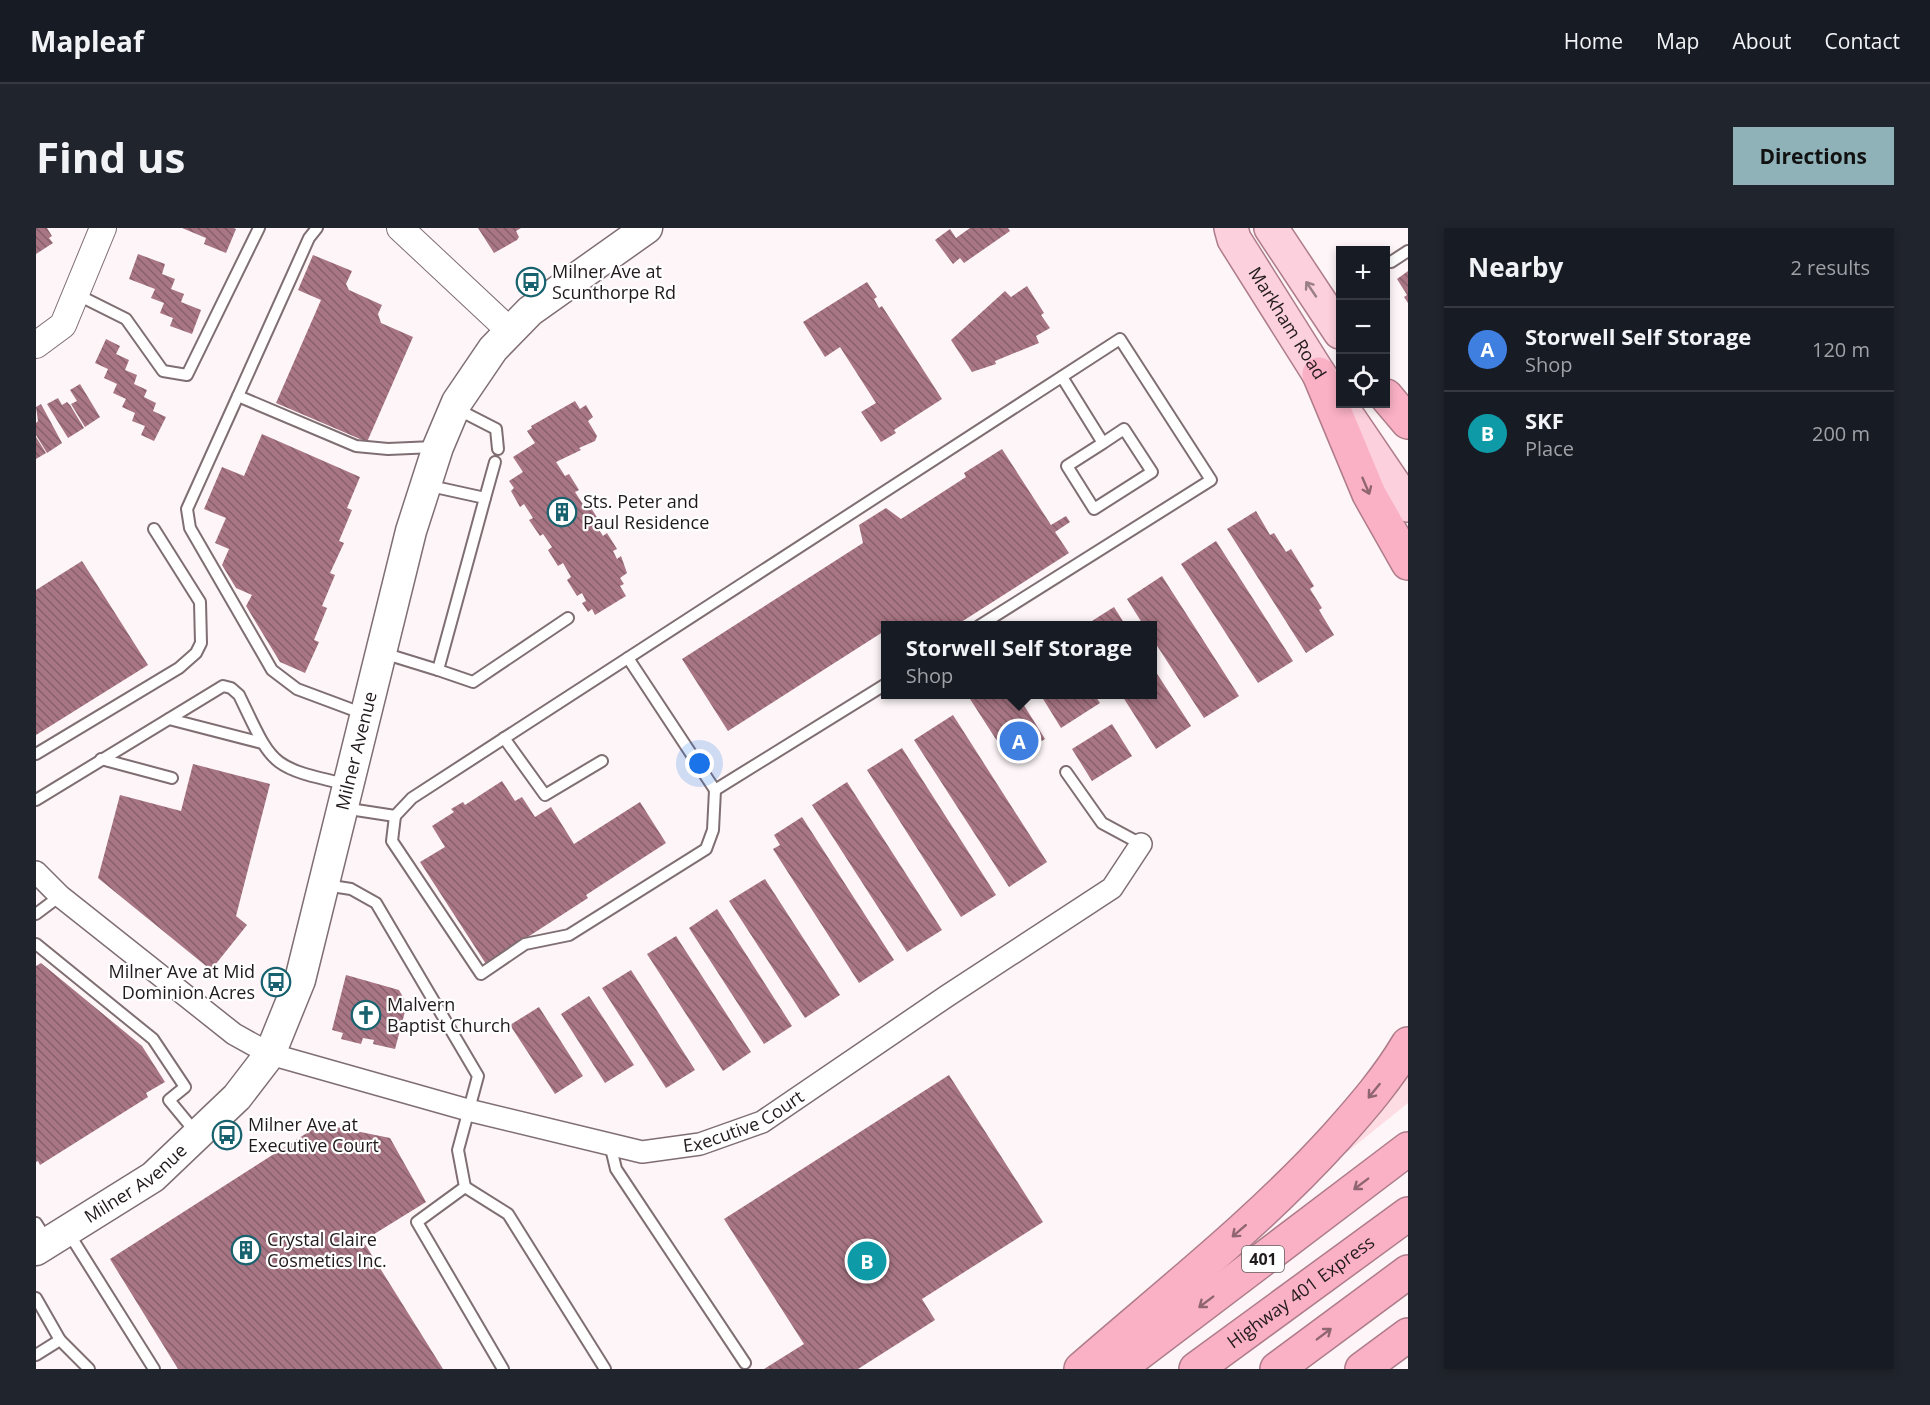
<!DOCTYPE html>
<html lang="en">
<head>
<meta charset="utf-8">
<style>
  :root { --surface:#171b24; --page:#20242c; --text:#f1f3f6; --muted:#9ea1a6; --line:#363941; --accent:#8fb2b9 }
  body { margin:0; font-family:"Open Sans",sans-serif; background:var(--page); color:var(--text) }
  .controls { position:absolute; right:18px; top:18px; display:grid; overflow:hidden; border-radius:0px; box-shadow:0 3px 9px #0003 }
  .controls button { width:54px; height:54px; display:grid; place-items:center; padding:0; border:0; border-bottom:2px solid var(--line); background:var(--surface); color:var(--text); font:30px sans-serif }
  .you { position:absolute; left:664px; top:536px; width:21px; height:21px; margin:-15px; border:4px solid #fff; border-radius:50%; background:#1a73e8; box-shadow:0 0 0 9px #1a73e833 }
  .badge { display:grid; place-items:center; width:39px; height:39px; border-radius:50%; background:var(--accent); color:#fff; font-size:20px; font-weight:700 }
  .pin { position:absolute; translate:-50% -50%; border:3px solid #fff; box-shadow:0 2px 6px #0006 }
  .popup { position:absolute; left:845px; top:393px; width:276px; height:78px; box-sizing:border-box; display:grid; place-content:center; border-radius:0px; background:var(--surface); filter:drop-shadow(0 2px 4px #0005); font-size:20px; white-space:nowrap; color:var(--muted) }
  .popup b { font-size:22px; color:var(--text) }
  .popup::after { content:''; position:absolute; left:50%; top:100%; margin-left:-12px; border:12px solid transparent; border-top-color:var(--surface) }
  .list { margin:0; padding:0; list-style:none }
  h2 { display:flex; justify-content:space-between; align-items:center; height:78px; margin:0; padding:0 24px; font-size:26px }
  h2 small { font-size:20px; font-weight:400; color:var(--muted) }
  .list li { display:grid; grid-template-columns:39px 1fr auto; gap:18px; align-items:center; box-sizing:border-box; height:84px; padding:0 24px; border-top:2px solid var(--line) }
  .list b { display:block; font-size:22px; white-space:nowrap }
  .list p { margin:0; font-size:20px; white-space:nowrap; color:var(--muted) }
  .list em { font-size:20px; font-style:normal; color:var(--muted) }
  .icon { flex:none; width:33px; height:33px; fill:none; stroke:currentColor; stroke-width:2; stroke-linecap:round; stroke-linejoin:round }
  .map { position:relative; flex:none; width:1372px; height:1141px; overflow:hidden; border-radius:0px }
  header { display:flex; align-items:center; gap:36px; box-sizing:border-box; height:84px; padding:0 30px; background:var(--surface); border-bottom:2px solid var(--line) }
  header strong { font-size:28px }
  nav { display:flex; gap:33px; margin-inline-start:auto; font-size:21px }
  .intro { display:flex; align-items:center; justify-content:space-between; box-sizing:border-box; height:144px; padding:0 36px }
  h1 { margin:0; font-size:42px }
  .button { padding:15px 27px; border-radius:0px; background:var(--accent); color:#111; font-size:21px; font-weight:700 }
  main { display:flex; gap:36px; padding:0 36px }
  aside { flex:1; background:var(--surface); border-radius:0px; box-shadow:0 3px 9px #0003 }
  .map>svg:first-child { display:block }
  .green { fill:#fedce4 }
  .building { fill:url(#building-back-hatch) }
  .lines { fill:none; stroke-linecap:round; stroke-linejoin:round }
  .service-casing { stroke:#7f6e72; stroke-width:14 }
  .minor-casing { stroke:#7f6e72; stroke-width:24 }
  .tertiary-casing { stroke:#7f6e72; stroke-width:28 }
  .secondary-casing { stroke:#7f6e72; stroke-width:33 }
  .primary-casing { stroke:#ae7c8a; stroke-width:36 }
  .motorway-casing { stroke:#ae7c8a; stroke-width:36 }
  .service { stroke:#fff; stroke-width:10 }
  .minor { stroke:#fff; stroke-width:21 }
  .tertiary { stroke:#fff; stroke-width:26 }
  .secondary { stroke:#fff; stroke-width:30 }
  .primary { stroke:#fcd0dc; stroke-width:33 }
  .motorway { stroke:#fab0c5; stroke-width:33 }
  .oneway { stroke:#997e86 }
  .oneway2 { stroke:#8e6570 }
  .labels { text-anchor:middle; stroke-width:4.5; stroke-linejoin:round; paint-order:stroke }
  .shield { fill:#fff; stroke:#645f60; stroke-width:1.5 }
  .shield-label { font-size:16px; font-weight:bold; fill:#211a1c }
  .poi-label { font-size:18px; fill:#211a1c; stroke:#fff; text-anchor:start }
  .street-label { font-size:18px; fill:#211a1c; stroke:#fff }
</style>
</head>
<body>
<header>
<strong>Mapleaf</strong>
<nav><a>Home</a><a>Map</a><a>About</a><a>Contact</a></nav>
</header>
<div class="intro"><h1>Find us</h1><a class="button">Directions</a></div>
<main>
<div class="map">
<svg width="1372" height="1141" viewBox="0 0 1372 1141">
  <defs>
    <pattern id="building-back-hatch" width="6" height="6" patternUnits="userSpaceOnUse" patternTransform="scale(1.5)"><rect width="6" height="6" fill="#a87684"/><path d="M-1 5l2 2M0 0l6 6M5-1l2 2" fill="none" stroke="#88606b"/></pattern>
  </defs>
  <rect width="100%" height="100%" fill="#fdf5f7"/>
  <path class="green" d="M1372,834V875L1310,925H1302Z"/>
  <g class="building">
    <path d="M0,0H11L16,8L13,10L17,15L0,26Z"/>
    <path d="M146,0H197L200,1L190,25L168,16L170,10Z"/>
    <path d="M442,0H485L480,3L483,9L481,12L458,25Z"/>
    <path d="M934,0H972L974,3L928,35L924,30L917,36L899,12L914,1L920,10Z"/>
    <path d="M102,26L129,36L126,46L139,51L135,61L148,66L145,74L165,82L156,106L134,98L137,90L124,85L128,75L115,70L119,61L93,51Z"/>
    <path d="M277,27L316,43L310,56L313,62L346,77L342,86L345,95L377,109L331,214L240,175L285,72L262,62Z"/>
    <path d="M1372,43V75L1368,69L1371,67L1361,51Z"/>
    <path d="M831,54L841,69L838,71L843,80L846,78L906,171L858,202L860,205L845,214L825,184L840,175L804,119L789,129L767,94Z"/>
    <path d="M991,58L1008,85L1005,87L1014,100L1000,108L1003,115L959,133L960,136L936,144L915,112L969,63L975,69Z"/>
    <path d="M70,111L84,118L80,126L93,132L89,142L101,147L98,156L111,162L108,169L120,175L117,183L130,189L118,213L105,207L109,198L96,193L99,185L86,179L90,171L77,165L81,156L68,150L72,141L59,135Z"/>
    <path d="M44,156L64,189L49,199L35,176L41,173L34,162Z"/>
    <path d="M22,170L26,177L31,174L34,177L48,200L32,210L11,176Z"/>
    <path d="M539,173L544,181L550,177L557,189L552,193L561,208L559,213L543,220L545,222L520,234L529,248L533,246L543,262L539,264L548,278L552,275L562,291L558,294L567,308L571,305L581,321L577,323L581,331L585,328L591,345L584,350L588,356L584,358L590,368L559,387L556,381L552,384L546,375L550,373L546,365L541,368L531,352L535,349L527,335L522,338L512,322L516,319L507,306L504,308L493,292L497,290L488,276L484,279L475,263L478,260L473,253L487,244L477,229L499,215L491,203L496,200L495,198Z"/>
    <path d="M5,176L26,215L11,225L0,207V195L2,193L0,179Z"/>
    <path d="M226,206L324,249L311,280L316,282L303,313L308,315L294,345L299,347L286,378L291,380L278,412L283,414L269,445L244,434L210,378L216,367L200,360L186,337L193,321L179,315L190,290L168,281L186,239L208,248Z"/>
    <path d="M0,209L10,225L0,231Z"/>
    <path d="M966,221L1015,297L1030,288L1034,294L1019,304L1033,325L919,398H850V402L692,503L646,431L827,315L823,297L850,280L865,291L930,249L928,245Z"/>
    <path d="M1220,283L1234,307L1238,305L1250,324L1255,321L1278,358L1274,361L1286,380L1283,382L1298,407L1270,425L1191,301Z"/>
    <path d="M1180,313L1257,433L1222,455L1145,336Z"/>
    <path d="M46,333L112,437L0,507V362Z"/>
    <path d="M1126,348L1203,468L1168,490L1116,410V398H1108L1091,371Z"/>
    <path d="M1078,379L1090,398H1048Z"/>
    <path d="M1116,438L1155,498L1120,521L1085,466H1116Z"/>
    <path d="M941,466H981L1009,511L974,533L934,471Z"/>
    <path d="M1004,466H1058L1064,475L1025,500Z"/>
    <path d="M917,487L1011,634L973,659L878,512Z"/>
    <path d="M1076,496L1096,528L1056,553L1036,521Z"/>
    <path d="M866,520L960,667L925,689L831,542Z"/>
    <path d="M157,536L234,556L200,688L211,697L175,742L62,650L84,567L145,583Z"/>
    <path d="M466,553L479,573L486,569L499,589L515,579L538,616L604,574L630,615L550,667L552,670L450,736L384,634L409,619L396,598L418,584L415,581L427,574L429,577Z"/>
    <path d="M811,554L906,702L871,724L776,577Z"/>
    <path d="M766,589L858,732L823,755L737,621L744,617L738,607Z"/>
    <path d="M729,651L804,767L769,790L693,673Z"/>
    <path d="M681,681L756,798L728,816L653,700Z"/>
    <path d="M640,708L715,824L687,843L611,726Z"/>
    <path d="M5,735L106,818L129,854L110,865L112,869L4,937L2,933L0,934V738Z"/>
    <path d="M595,742L659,842L630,860L566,760Z"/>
    <path d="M310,747L363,762L371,776L359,821L337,816L338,812L327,810L325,816L305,811L307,805L296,802Z"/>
    <path d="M553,768L598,837L569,855L525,786Z"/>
    <path d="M503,779L547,848L519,866L474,797Z"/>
    <path d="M913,847L1007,994L886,1071L899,1092L822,1141H728L768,1116L688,991Z"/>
    <path d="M285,896L354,910L390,974L327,1013L407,1141H142L74,1031Z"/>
  </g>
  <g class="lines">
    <g class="service-casing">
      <g id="service">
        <path d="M281,0L273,10L202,168L320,218L352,221L398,219"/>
        <path d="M1355,34L1372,23"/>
        <path d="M40,66L90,91L127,143L151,147L223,0"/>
        <path d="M1026,149L1067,215L1031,238L1058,281L1116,244L1088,201L1067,215"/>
        <path d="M202,168L151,281L154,300L236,442L261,461L328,486"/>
        <path d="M419,180L460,201L462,221"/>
        <path d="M390,257L449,270L402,442L437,454L532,390"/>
        <path d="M449,270L459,234"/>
        <path d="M347,425L402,442"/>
        <path d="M592,430L679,562L850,456"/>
        <path d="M133,491L226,515"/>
        <path d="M468,510L509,567L566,533"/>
        <path d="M0,526L143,440L160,425L165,415L164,374L118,301"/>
        <path d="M65,531L136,550"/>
        <path d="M1030,544L1066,595L1105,616"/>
        <path d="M0,572L187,458L195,460L203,467C237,537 232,539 310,556"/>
        <path d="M307,580L359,588L376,570L1084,111L1175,252L943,398"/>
        <path d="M359,588L356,613L445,746L489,716L533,707L670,621L677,602L679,562"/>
        <path d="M289,657L315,661L340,675L442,848L422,922L429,959L381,994L467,1141"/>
        <path d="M0,686L24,668"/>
        <path d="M0,716L117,811L149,859L133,872L161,906"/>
        <path d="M574,916L580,941L709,1135"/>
        <path d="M429,959L472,986L569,1141"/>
        <path d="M0,995L12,1014"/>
        <path d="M32,1004L118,1141"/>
        <path d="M0,1070L24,1112L53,1141"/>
        <path d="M0,1127L24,1112"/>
      </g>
    </g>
    <g class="minor-casing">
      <g id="minor">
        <path id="s1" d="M0,644L24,668L198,806L234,826L432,882L606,924L664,916L726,894L911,768L1076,660L1105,616"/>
      </g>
    </g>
    <g class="tertiary-casing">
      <g id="tertiary">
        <path d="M364,0L473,102"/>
        <path d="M0,117L27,97L67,0"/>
      </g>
    </g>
    <g class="secondary-casing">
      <g id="secondary">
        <path id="s2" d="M0,1022L117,949L201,869L234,826L264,752L375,303L402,219L421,174L457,121L494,83L611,0"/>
      </g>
    </g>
    <g class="primary-casing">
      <g id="primary">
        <path id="s3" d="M1195,0L1198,11L1283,146L1372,277"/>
        <path d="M1235,0L1304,104"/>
      </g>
    </g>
    <g class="motorway-casing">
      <g id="motorway">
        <path d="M1283,146L1333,266L1372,335"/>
        <path d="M1350,168L1372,194"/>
        <path d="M1045,1141C1131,1066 1223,994 1300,909C1326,880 1352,850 1372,816"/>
        <path d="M1082,1141L1372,921"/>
        <path id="s4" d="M1160,1141L1372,986"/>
        <path d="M1241,1141L1372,1044"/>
        <path d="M1326,1141L1372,1107"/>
      </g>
    </g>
    <use href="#service" class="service"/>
    <use href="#minor" class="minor"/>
    <use href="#tertiary" class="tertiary"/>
    <use href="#secondary" class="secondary"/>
    <use href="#primary" class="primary"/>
    <use href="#motorway" class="motorway"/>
  </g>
  <defs><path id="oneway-shaft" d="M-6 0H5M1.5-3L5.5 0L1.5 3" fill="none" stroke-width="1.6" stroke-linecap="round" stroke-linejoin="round" transform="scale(1.5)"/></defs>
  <use class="oneway" href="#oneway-shaft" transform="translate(1275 61) rotate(-124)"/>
  <g class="oneway2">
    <use href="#oneway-shaft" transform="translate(1330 258) rotate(67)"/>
    <use href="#oneway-shaft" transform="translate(1338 863) rotate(129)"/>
    <use href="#oneway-shaft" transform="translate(1325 956) rotate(143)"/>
    <use href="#oneway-shaft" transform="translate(1203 1003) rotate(139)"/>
    <use href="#oneway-shaft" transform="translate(1170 1074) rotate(143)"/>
    <use href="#oneway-shaft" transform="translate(1288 1106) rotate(-37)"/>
  </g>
  <defs>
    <g id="bus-ring" transform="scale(1.5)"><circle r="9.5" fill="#fff" stroke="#17626e" stroke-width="1.5"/><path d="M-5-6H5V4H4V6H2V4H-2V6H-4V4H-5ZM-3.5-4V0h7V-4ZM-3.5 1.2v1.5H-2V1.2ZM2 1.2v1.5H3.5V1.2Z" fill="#17626e"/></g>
    <g id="building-ring" transform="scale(1.5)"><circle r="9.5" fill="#fff" stroke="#17626e" stroke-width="1.5"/><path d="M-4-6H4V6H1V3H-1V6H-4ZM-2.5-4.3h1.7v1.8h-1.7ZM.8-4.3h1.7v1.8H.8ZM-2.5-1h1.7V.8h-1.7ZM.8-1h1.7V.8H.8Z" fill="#17626e"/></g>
    <g id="church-ring" transform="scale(1.5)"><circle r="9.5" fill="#fff" stroke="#17626e" stroke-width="1.5"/><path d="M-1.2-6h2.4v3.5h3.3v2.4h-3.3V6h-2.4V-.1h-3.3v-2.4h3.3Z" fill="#17626e"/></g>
  </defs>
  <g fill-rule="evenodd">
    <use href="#bus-ring" x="495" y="54"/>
    <use href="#building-ring" x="526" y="284"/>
    <use href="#bus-ring" x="240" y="754"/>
    <use href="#church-ring" x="330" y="787"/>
    <use href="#bus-ring" x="191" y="907"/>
    <use href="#building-ring" x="210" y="1022"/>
  </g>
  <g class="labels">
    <rect class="shield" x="1206" y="1018" width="42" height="26" rx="4.5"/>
    <g class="shield-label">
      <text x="1227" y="1037">401</text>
    </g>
    <g class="poi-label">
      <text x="516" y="50">Milner Ave at<tspan x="516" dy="21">Scunthorpe Rd</tspan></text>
      <text x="547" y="280">Sts. Peter and<tspan x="547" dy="21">Paul Residence</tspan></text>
      <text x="219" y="750" text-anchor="end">Milner Ave at Mid<tspan x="219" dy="21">Dominion Acres</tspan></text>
      <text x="351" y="783">Malvern<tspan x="351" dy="21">Baptist Church</tspan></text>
      <text x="212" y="903">Milner Ave at<tspan x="212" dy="21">Executive Court</tspan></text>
      <text x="231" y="1018">Crystal Claire<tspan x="231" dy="21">Cosmetics Inc.</tspan></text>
    </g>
    <g class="street-label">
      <text dy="6" stroke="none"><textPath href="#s3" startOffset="111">Markham Road</textPath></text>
      <text dy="6" stroke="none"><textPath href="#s2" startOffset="624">Milner Avenue</textPath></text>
      <text dy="6" stroke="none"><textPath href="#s1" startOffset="789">Executive Court</textPath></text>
      <text dy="6" stroke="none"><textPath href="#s2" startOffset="120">Milner Avenue</textPath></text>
      <text dy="6" stroke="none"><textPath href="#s4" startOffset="130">Highway 401 Express</textPath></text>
    </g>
  </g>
</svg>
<div class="controls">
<button>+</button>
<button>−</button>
<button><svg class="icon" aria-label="locate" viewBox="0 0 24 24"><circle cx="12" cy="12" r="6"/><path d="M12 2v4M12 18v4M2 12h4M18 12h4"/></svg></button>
</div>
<div class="you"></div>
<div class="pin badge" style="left:983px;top:513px;background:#3f7fe0">A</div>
<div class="popup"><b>Storwell Self Storage</b>Shop</div>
<div class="pin badge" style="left:831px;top:1033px;background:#0f9aa8">B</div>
</div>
<aside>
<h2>Nearby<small>2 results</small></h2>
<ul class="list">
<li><span class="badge" style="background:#3f7fe0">A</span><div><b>Storwell Self Storage</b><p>Shop</p></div><em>120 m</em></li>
<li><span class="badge" style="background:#0f9aa8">B</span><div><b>SKF</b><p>Place</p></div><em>200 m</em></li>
</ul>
</aside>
</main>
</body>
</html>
